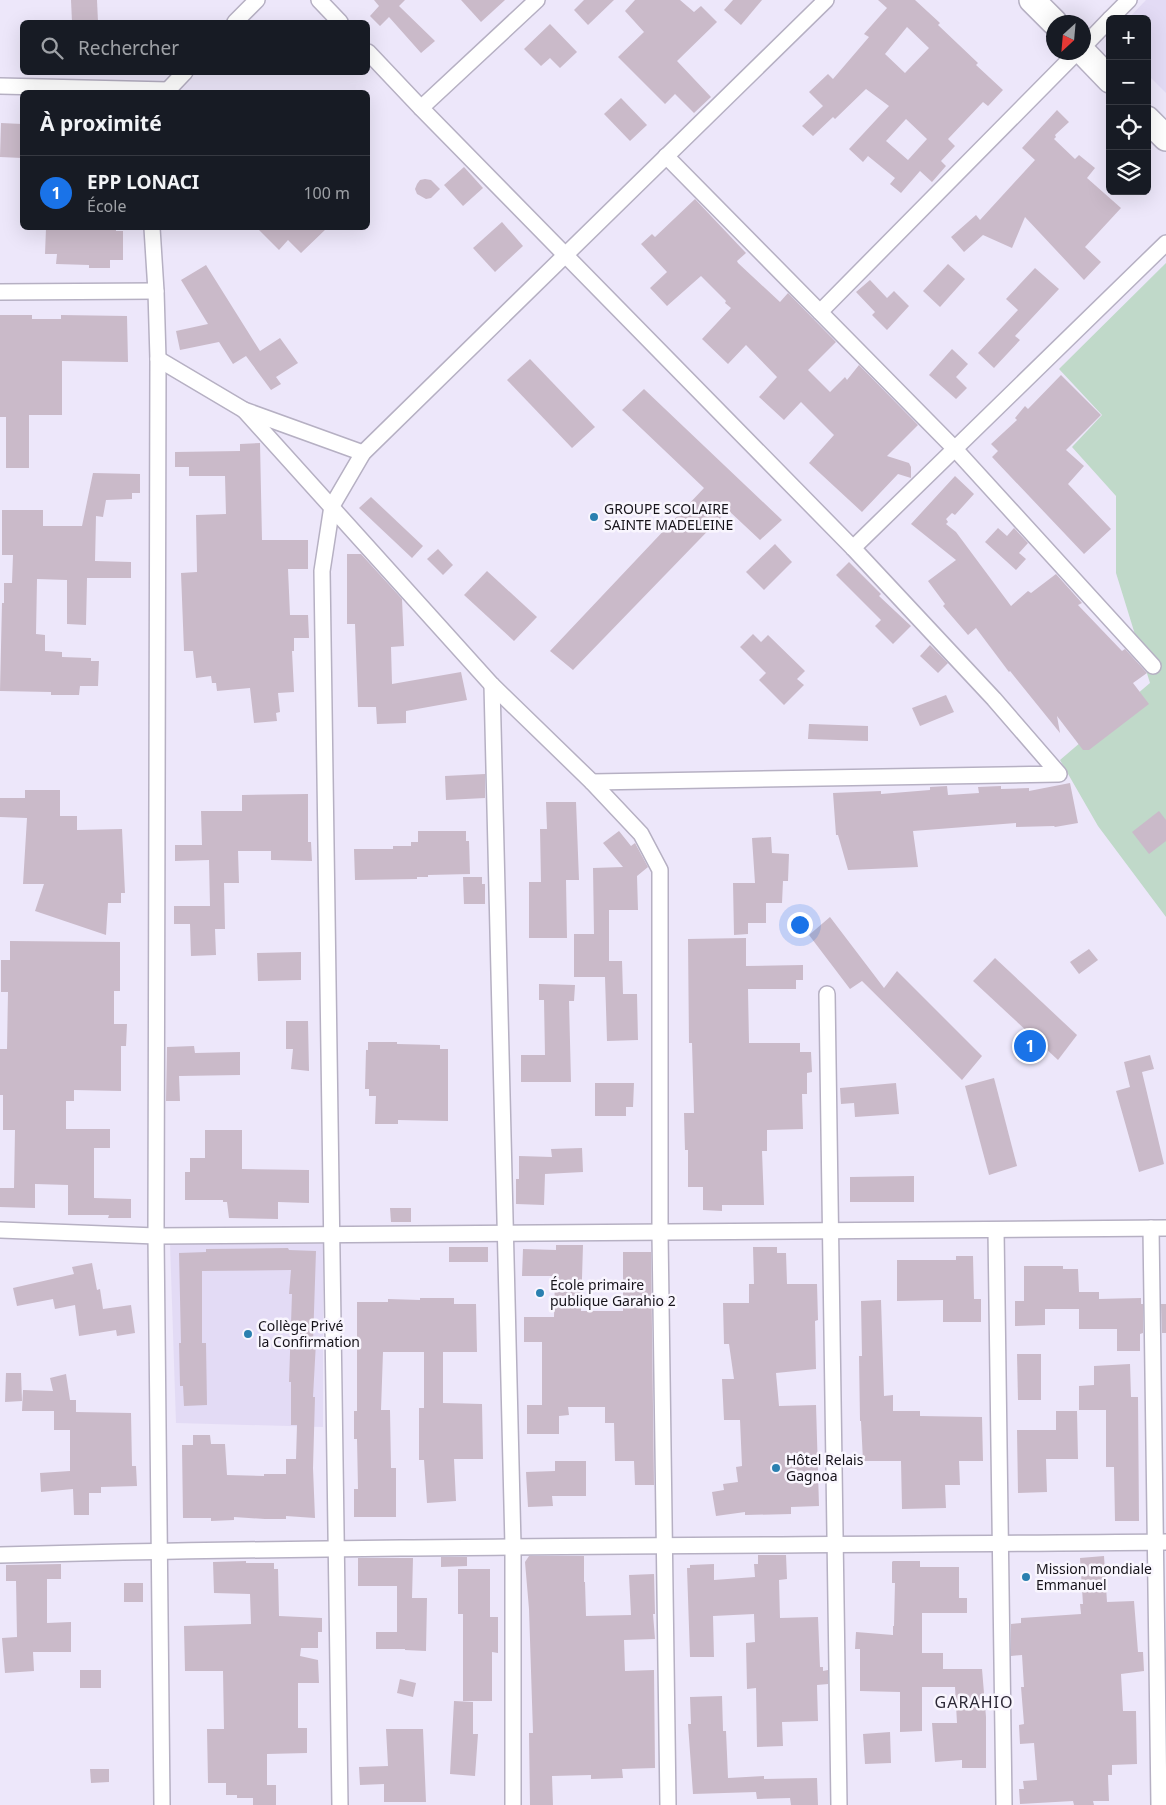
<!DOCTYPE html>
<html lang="fr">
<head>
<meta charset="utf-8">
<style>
  :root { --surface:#171b24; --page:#20242c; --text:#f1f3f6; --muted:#9ea1a6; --line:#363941; --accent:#1a73e8 }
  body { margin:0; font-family:"Noto Sans",sans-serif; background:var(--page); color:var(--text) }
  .controls { position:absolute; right:15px; top:15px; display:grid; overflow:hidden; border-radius:8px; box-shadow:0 5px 20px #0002 }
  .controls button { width:45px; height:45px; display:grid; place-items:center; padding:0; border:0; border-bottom:1px solid var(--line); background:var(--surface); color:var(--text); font:25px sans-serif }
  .compass { position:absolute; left:1046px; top:15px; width:45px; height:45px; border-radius:50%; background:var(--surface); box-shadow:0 5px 20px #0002; rotate:206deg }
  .you { position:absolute; left:799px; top:924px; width:18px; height:18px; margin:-12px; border:4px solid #fff; border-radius:50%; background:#1a73e8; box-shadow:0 0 0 8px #1a73e833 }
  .badge { display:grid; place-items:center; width:32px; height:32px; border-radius:50%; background:var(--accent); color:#fff; font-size:16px; font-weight:700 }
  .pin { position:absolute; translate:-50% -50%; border:2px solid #fff; box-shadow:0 1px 5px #0006 }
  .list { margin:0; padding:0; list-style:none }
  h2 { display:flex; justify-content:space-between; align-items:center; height:65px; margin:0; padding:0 20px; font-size:21px }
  h2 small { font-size:16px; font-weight:400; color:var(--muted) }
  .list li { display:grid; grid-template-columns:32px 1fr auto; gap:15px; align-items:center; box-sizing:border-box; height:75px; padding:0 20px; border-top:1px solid var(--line) }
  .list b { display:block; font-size:19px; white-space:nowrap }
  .list p { margin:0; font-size:16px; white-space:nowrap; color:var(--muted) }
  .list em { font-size:16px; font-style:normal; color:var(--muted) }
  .icon { flex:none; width:28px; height:28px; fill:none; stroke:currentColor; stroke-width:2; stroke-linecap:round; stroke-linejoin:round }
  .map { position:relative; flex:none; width:1166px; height:1805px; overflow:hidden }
  .search { position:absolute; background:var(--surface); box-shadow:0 5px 20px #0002; left:20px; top:20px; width:350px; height:55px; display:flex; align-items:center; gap:12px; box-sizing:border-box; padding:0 18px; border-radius:8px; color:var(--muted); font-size:19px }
  .panel { position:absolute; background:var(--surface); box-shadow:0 5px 20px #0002; left:20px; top:90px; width:350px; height:140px; border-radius:8px }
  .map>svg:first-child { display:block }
  .built { fill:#e3dbf5 }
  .green { fill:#c0d9c9 }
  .building { fill:#cabac9; fill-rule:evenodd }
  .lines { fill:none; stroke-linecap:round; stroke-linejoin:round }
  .street-casing { stroke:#b6b0c3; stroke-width:18 }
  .primary-casing { stroke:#b6b0c3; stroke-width:28 }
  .street { stroke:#fff; stroke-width:15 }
  .primary { stroke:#fff; stroke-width:25 }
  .poi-dot { fill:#2b80b0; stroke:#f9f6fe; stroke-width:2 }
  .labels { text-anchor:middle; stroke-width:5; stroke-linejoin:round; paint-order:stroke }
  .poi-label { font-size:14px; fill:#17141b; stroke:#f9f6fe; text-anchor:start }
  .quarter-label { font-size:16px; letter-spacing:1px; fill:#2d2937; stroke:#f9f6fe }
</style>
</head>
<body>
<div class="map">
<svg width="1166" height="1805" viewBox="0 0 1166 1805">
  <rect width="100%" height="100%" fill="#ede7fa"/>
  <g class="built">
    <path d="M1146,0H1166V93L1147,74V19H1128Z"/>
    <path d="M170,1243L323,1244V1427L176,1423Z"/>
  </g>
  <path class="green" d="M1166,263V917L1098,826L1060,760L1150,683L1116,573V496L1072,447L1102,415L1059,369Z"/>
  <g class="building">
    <path d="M71,0H97L98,22H72Z"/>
    <path d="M374,0H405L399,6L435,41L421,53L389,17L380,26L370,16L379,6Z"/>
    <path d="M461,0H505L481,22Z"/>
    <path d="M584,0H614L588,25L574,10Z"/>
    <path d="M635,0H680L694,12L701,6L717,22L677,61L711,97L694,113L675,94L665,104L618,57L644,32L625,11Z"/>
    <path d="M733,0H762L741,25L724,10Z"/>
    <path d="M878,0H915L940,23L938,25L978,63L976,65L1003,90L988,106L983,102L948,139L955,146L941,161L946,166L932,182L920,171L901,193L890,184L895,178L868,156L863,162L849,149L889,106L866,89L835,119L833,117L813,136L802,126L823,106L809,92L828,74L833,79L869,37L864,34L887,8ZM907,27L929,48L905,73L885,54ZM906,119L927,139L908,160L886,141Z"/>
    <path d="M550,24L577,52L560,68L550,58L541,66L524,49Z"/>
    <path d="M621,98L647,125L630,141L604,114Z"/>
    <path d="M1057,110L1069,122L1055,135L1056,137L1054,139L1075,159L1079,155L1095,168L1087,178L1121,208L1085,247L1101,262L1084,280L1025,217L1012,248L983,235L964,252L951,237L976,215L980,220L1035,160L1022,148Z"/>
    <path d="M1,123L22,124V158L0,157Z"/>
    <path d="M464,167L483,188L463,206L444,185Z"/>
    <path d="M425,179L431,180L440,189L431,198L426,199L417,194L415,189L417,184L420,180Z"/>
    <path d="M695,199L746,253L737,261L738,263L780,302L788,293L836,342L808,370L830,392L845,377L847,380L859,365L918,425L887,456L909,463L911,467V478L898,474L862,512L809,463L834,435L801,402L784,420L759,397L777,377L746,345L728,364L702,339L731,308L725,303L726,301L701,276L667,306L650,288L667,272L641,244L652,234L655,237Z"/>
    <path d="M502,222L523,246L495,272L473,248Z"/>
    <path d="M46,228H116V231H123V260H110V268H89V265L56,264L57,254H45Z"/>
    <path d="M257,228H327L301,253L288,240L279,250Z"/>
    <path d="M948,264L965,279L940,307L923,291Z"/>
    <path d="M206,265L260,351L280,338L298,363L276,377L281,384L271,390L246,356L233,364L219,342L180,350L176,331L208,324L181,280Z"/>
    <path d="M1035,268L1059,289L1015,336L1020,340L994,368L978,353L1018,310L1006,299Z"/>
    <path d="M870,280L887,298L894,291L909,306L887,330L872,315L875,312L856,292Z"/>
    <path d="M0,315H32V319H61V315L127,316L128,362L62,361V415H29V468H6V417H0Z"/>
    <path d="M952,349L968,364L956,377L967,388L956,399L929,375Z"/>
    <path d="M530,359L595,427L572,448L507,380Z"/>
    <path d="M1061,375L1101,415L1066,450L1084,466L1068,484L1111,529L1084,554L992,457L998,451L991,444L1017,420L1015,418L1025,406L1028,409Z"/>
    <path d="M644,389L782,520L760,540L728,510L573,670L550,651L704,488L622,410Z"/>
    <path d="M260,443L262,540H308V569H288L290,615H308L309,638H294V651H292L294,692L278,693L280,712L276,713L277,721L254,723L250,688L217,691L216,683H212L211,676L196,678L193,651H184L181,573L197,572L196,515L226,514L225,476H189V467H175V452L240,451V444Z"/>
    <path d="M93,473L140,474V493H132V499L106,500L103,517L96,516L95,561L131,562V578H87L86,625L67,624V580L37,579L36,634L45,635V651L62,652V657L91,658V661H99L98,686H80L79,695H51V692L0,691L2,603H4V583H12L13,555H2V510H43V526H82Z"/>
    <path d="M955,476L974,494L955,515L952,513L946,519L948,522L946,524L956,532L1011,606L1028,591L1031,593L1056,574L1082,603L1078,605L1122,651L1125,649L1147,673L1133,683L1149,704L1089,750H1083L1057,716L1060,733L1010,671L1009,672L976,628L968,635L943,606L945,604L928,581L956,560L911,524Z"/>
    <path d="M371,497L423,546L412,558L359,508Z"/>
    <path d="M998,528L1007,536L1014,528L1028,543L1019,553L1026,559L1016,570L985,542Z"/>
    <path d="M775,544L792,562L764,590L746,572Z"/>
    <path d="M438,549L453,565L443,575L427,559Z"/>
    <path d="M347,554H361L402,599L404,646L391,647L392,684L461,672L467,700L406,711V723L377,724L376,707H358L355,624H347Z"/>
    <path d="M849,562L881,594L879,596L911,626L893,644L875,626L881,620L836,575Z"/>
    <path d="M487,571L537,617L514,641L464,595Z"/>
    <path d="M753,634L761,642L768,635L805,671L797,679L804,685L784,705L759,680L766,673L740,647Z"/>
    <path d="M930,645L948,663L938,673L920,656Z"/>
    <path d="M946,695L954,712L920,726L912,708Z"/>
    <path d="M809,724L868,726V741L808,739Z"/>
    <path d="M485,774V798L446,800L445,776Z"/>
    <path d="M1070,783L1078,823L1055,827L1054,826L1016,827V823L913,831L918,867L848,870L838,835H836L833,793L881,791V794L930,790V787L947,786L948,795L979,793L978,787L1001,786V789L1029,788V791Z"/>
    <path d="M25,790H60V816H77V830L122,829L125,893H121V903H108L106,935L35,911L44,884H23L27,818L0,817V798H25Z"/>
    <path d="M308,794V842H311L312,861L271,860V851H238L239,883H224L225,929H215L216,955L191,956L190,924H174V906H210L209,860L175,861V845H202L201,811H242V795Z"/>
    <path d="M546,802H576L579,880H566L567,938H529V882H541L540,829H547Z"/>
    <path d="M1159,811L1166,820V841L1149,854L1132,832Z"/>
    <path d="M418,831H466V841H469L470,874L428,875V877H417V879L355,880L354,849H393V846H411V842H418Z"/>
    <path d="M619,831L631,846L635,843L648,867L637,876L638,910H609V961H622L623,994H637L638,1040L607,1041L605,977H574V934H594L593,868L623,867L603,843Z"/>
    <path d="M771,837L772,853L789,854L788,881H783L782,903H766V923H748V934L734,935L733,883H755L752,838Z"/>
    <path d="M463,877H482V884H485V904H464Z"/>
    <path d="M830,917L884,988L897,971L982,1056L962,1080L862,981L850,989L809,935Z"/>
    <path d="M746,938V966L803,965V980H796V989H748L749,1043H800V1052H811L812,1072L807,1073V1094H802L803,1129L767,1130V1151H762L764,1205H722V1211L703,1210V1187H688V1150H685L684,1113H694L692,1043H689L688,939Z"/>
    <path d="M10,941L120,942V991H114V1024H127L126,1046H121V1091L74,1090V1101H66V1129H110V1148H94V1198L131,1199V1218H108L109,1215H68V1185L35,1184V1208L0,1207V1188H14L15,1130H3V1095H0V1049H7L8,992H1V960H10Z"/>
    <path d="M1089,949L1098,960L1079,974L1070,962Z"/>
    <path d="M301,952V980L258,981L257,953Z"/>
    <path d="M995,958L1077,1035L1058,1060L973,981Z"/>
    <path d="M539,984L575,985L574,1001H569L571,1082H521V1055H545L544,1000H539Z"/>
    <path d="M286,1021H308L309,1071L291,1069L293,1049H286Z"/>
    <path d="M368,1042H397V1044L440,1045V1049H448V1121L398,1120V1124H375L376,1096H369V1089H365L366,1050H368Z"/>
    <path d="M194,1046L195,1053L240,1052V1075L179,1076L180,1101H166L167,1047Z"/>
    <path d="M1150,1055L1154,1069L1142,1072L1164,1164L1139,1172L1116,1091L1130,1087L1124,1062Z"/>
    <path d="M994,1078L1017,1166L989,1175L965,1086Z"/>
    <path d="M595,1083H634L633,1107H626V1116H595Z"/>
    <path d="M896,1083L899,1114L855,1117L854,1103L841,1104L840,1088Z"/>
    <path d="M205,1130H242V1169L309,1170V1203L278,1202V1219L229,1218L227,1202H223V1200H185V1172H190V1158H205Z"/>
    <path d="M582,1148L583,1172L545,1174L544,1205L516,1204V1179H519V1156L552,1157L551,1149Z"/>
    <path d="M914,1176V1202H850V1177Z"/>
    <path d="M390,1208H411V1222H391Z"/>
    <path d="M556,1245H583L581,1311H623V1252H651L654,1485H635L634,1461H615L614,1423H605V1407H568L569,1415L559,1416V1434H527V1405H542V1342H524V1317H554L555,1276H522L523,1249L556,1250Z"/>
    <rect x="449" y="1247" width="39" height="15"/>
    <path d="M753,1247H777V1253H786L787,1284H817L818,1320L815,1321L816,1369L776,1373L779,1406L816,1405L819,1506L791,1507V1514L745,1515V1512L716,1516L712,1492L724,1490L723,1484L738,1482L736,1467L742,1466L740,1420H724L722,1379H734L729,1344H724L723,1303H749V1284H754Z"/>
    <path d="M288,1248L289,1250L316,1251L313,1342H316L313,1397H315L313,1468L315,1518L286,1516V1519H265L234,1517V1520L211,1521V1518H183L182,1445H193V1435H210L211,1444H225L227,1475L264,1476V1474H286V1459H296L297,1425H291V1382H289L292,1294H289L291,1270L202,1271V1343H206L207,1405L184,1406L183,1386H180L179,1343H181L179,1253L206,1252V1249Z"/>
    <path d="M956,1256H973L974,1299H981V1322H943V1300L897,1301V1260H956Z"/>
    <path d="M92,1263L97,1290L100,1289L103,1309L131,1305L135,1333L117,1336L116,1330L79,1336L75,1305L55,1309L53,1299L17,1306L13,1288L74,1274L72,1267Z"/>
    <path d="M1024,1266H1063V1269H1078L1079,1292H1099V1299L1141,1298V1304H1143V1333L1140,1334V1351H1117V1329H1079V1309H1045V1325L1015,1326V1301H1024Z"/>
    <path d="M420,1298H454V1304H476L477,1352H443V1403L482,1404L483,1459H454L456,1501L427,1503L424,1460H419V1408H424V1352H383L381,1410H390L391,1468H396V1517H354V1489H358L357,1439H354V1411H357V1302H388V1299L420,1300Z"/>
    <path d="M881,1300L884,1396L893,1395V1411H920V1416L982,1417L983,1461H959L960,1485H945L946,1508L902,1509L901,1461H863L861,1421H860L859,1356H862L861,1301Z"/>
    <path d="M1161,1304H1166V1333H1162Z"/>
    <path d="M1017,1354H1041V1400H1018Z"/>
    <path d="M1130,1364L1131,1397H1138L1139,1521H1115L1114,1467H1106V1410H1079V1386L1094,1385V1366Z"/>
    <path d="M6,1373H21L22,1401L5,1402Z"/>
    <path d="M66,1374L70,1400H76V1412L131,1413L132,1466H136L137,1486L101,1487V1493H89V1515H74L73,1489L41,1492L40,1473L70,1471V1430H54V1411H22L23,1390L53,1391L50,1378Z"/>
    <path d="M1056,1411H1077L1078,1459H1046L1047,1492L1018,1493L1017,1430H1056Z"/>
    <path d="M555,1461H586V1496H552L553,1506L528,1507L526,1472L555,1471Z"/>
    <path d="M758,1555H786L787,1579L779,1580L780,1618L818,1617L820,1667H823V1671L828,1670V1684L817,1685L818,1721L782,1722L783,1746L757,1747L756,1688L747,1689L746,1643L755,1642L754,1614L713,1616L714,1657H690L687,1568H690V1565L714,1564V1580L755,1577L754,1564H758Z"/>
    <path d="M529,1556H584V1582H585L586,1616L631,1615L629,1575L654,1574L655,1614H653L655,1639L624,1640L625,1671L654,1670L655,1768L622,1769L623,1778L591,1779V1775L552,1776L553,1805H530L529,1733H533L529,1609L525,1562Z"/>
    <path d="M1104,1556L1107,1602L1134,1601L1138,1652H1143L1144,1671L1121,1674L1123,1711H1136L1137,1764L1112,1765V1775H1108L1109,1801H1093L1094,1805H1074L1073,1801L1020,1804L1019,1789H1024L1023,1781L1037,1780L1034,1743L1020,1744L1019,1725L1024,1724L1021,1687H1024L1022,1655L1011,1656V1624L1021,1623V1618L1081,1614L1080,1604H1083L1080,1558Z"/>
    <path d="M441,1557H467V1566L441,1567Z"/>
    <path d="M358,1558H413L412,1598H427L426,1651L405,1650V1649H376V1632H397V1586H358Z"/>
    <path d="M246,1561V1563H274V1569H278L279,1616L322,1618V1632H318V1648H301L300,1656L318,1660L319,1683H298V1728H307V1753L267,1754V1785H276V1805H253V1798H237V1795H226V1783H208L207,1729H224L223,1671H185L184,1626L251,1624L250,1594L214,1593L213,1562Z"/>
    <path d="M893,1561H920V1567H959V1598H967V1613H922V1653H943V1669H982L986,1717V1768H962V1760L935,1762L932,1723H957L955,1687H922V1731L900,1732V1692L860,1691V1649H855L856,1632L893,1635V1626H894L895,1583H892V1562Z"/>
    <path d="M61,1564V1579H47V1623L71,1622V1652H33L34,1671L5,1673L2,1638L17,1637L16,1581H6V1565Z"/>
    <path d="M458,1569H490V1617H498V1653L492,1652V1701H463V1614H458Z"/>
    <rect x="124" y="1583" width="19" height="19"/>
    <rect x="80" y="1670" width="21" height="18"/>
    <path d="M400,1679L416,1683L413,1697L397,1693Z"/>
    <path d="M722,1696L723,1731H726L728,1778L764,1776V1779L817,1778L818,1805H791L790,1798L757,1799L756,1792L693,1794L688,1724H691L690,1697Z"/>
    <path d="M454,1701L473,1702V1734H478L475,1776L450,1774Z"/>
    <path d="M386,1729H423L426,1802H384V1784L360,1785L359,1767L388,1766Z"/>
    <path d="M890,1732L891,1763L865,1764L863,1734Z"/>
    <path d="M90,1769H109V1782L91,1783Z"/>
  </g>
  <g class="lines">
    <g class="street-casing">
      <g id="street">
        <path d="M319,0L340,22"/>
        <path d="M1110,19L1129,0"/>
        <path d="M235,22L257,0"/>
        <path d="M1084,46L1110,19"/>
        <path d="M368,52L421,108L853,548L994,699L1059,774L592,782"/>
        <path d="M0,86L168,90"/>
        <path d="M166,92L185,72"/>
        <path d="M421,108L537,0"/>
        <path d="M666,156L955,449L1153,666"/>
        <path d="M152,228L156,291L158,359L156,1236L162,1805"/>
        <path d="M0,292L156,291"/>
        <path d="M820,312L1077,52"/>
        <path d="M158,359L244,410L363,453"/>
        <path d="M244,410L492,685L592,782L641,834L660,870V1233L668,1805"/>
        <path d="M853,548L1166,243"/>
        <path d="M492,685L513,1546V1805"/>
        <path d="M827,994L839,1805"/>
        <path d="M1151,1228L1159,1805"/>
        <path d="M0,1230L156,1236L1166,1228"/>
        <path d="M996,1230L1004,1805"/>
        <path d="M0,1555C389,1545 777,1546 1166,1542"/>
        <path d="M340,1805L322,571L332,506L363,453L826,0"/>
      </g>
    </g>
    <g class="primary-casing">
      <g id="primary">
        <path d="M1032,0L1054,22"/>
        <path d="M1083,52L1110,80"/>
        <path d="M1147,119L1166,138"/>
      </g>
    </g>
    <use href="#street" class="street"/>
    <use href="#primary" class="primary"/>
  </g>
  <g class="poi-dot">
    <circle cx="594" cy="517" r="5"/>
    <circle cx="540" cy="1293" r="5"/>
    <circle cx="248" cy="1334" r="5"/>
    <circle cx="776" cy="1468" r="5"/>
    <circle cx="1026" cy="1577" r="5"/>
  </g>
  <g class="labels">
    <g class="poi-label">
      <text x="604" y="514">GROUPE SCOLAIRE<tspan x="604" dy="16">SAINTE MADELEINE</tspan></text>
      <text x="550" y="1290">École primaire<tspan x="550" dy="16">publique Garahio 2</tspan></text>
      <text x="258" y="1331">Collège Privé<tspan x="258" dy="16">la Confirmation</tspan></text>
      <text x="786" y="1465">Hôtel Relais<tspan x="786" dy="16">Gagnoa</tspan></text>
      <text x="1036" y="1574">Mission mondiale<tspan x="1036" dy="16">Emmanuel</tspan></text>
    </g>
    <g class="quarter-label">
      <text x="974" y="1708">GARAHIO</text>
    </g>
  </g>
</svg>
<div class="controls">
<button>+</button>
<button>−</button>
<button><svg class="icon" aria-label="locate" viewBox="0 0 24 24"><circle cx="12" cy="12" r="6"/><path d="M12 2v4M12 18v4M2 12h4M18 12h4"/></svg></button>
<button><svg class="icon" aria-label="layers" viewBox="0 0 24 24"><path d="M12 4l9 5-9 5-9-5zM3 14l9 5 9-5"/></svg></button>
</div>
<svg class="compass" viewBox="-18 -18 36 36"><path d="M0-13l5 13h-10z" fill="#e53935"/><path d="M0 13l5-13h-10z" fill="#9ea1a6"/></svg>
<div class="you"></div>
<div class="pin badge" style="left:1030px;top:1046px">1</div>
<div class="search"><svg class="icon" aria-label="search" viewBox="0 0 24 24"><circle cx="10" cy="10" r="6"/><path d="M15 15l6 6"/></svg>Rechercher</div>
<section class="panel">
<h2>À proximité<small></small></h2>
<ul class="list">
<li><span class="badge">1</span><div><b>EPP LONACI</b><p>École</p></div><em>100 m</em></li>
</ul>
</section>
</div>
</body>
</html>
